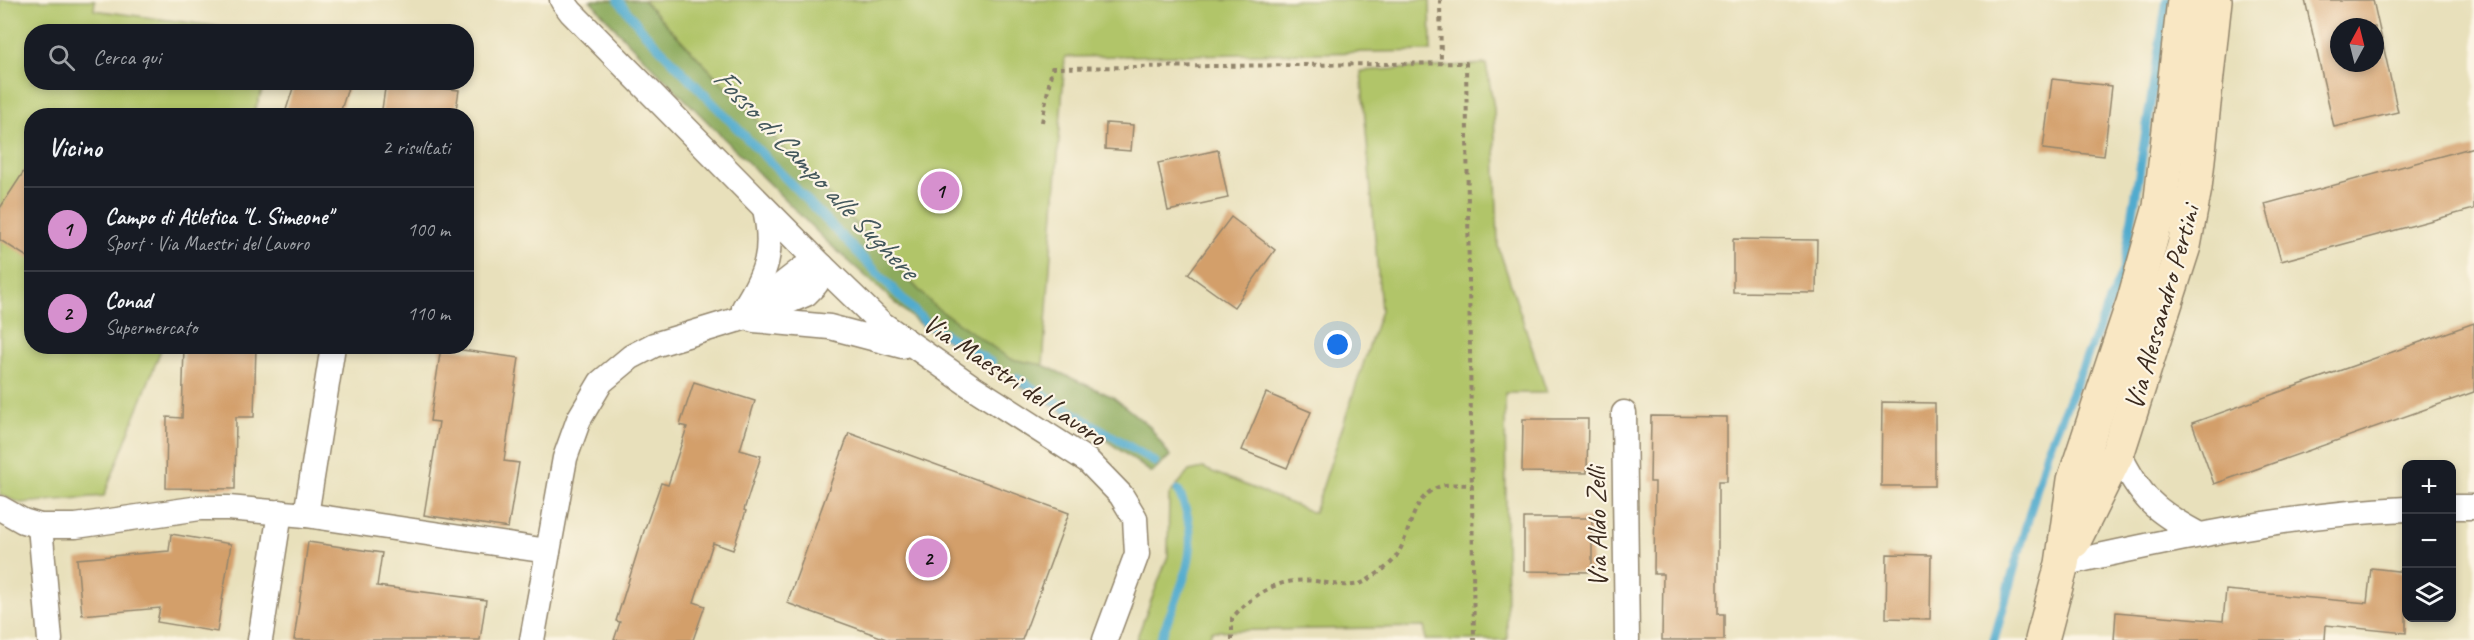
<!DOCTYPE html>
<html lang="it">
<head>
<meta charset="utf-8">
<style>
  :root { --surface:#171b24; --page:#20242c; --text:#f1f3f6; --muted:#9ea1a6; --line:#363941; --accent:#d690ce }
  body { margin:0; font-family:Caveat,sans-serif; background:var(--page); color:var(--text) }
  .controls { position:absolute; right:18px; bottom:18px; display:grid; overflow:hidden; border-radius:12px; box-shadow:0 3px 9px #0003 }
  .controls button { width:54px; height:54px; display:grid; place-items:center; padding:0; border:0; border-bottom:2px solid var(--line); background:var(--surface); color:var(--text); font:30px sans-serif }
  .compass { position:absolute; left:2330px; top:18px; width:54px; height:54px; border-radius:50%; background:var(--surface); box-shadow:0 3px 9px #0003; rotate:7deg }
  .you { position:absolute; left:1338px; top:345px; width:21px; height:21px; margin:-15px; border:4px solid #fff; border-radius:50%; background:#1a73e8; box-shadow:0 0 0 9px #1a73e833 }
  .badge { display:grid; place-items:center; width:39px; height:39px; border-radius:50%; background:var(--accent); color:#111; font-size:20px; font-weight:700 }
  .pin { position:absolute; translate:-50% -50%; border:3px solid #fff; box-shadow:0 2px 6px #0006 }
  .list { margin:0; padding:0; list-style:none }
  h2 { display:flex; justify-content:space-between; align-items:center; height:78px; margin:0; padding:0 24px; font-size:26px }
  h2 small { font-size:20px; font-weight:400; color:var(--muted) }
  .list li { display:grid; grid-template-columns:39px 1fr auto; gap:18px; align-items:center; box-sizing:border-box; height:84px; padding:0 24px; border-top:2px solid var(--line) }
  .list b { display:block; font-size:22px; white-space:nowrap }
  .list p { margin:0; font-size:20px; white-space:nowrap; color:var(--muted) }
  .list em { font-size:20px; font-style:normal; color:var(--muted) }
  .icon { flex:none; width:33px; height:33px; fill:none; stroke:currentColor; stroke-width:2; stroke-linecap:round; stroke-linejoin:round }
  .map { position:relative; flex:none; width:2474px; height:640px; overflow:hidden }
  .search { position:absolute; background:var(--surface); box-shadow:0 3px 9px #0003; left:24px; top:24px; width:450px; height:66px; display:flex; align-items:center; gap:15px; box-sizing:border-box; padding:0 21px; border-radius:24px; color:var(--muted); font-size:22px }
  .panel { position:absolute; background:var(--surface); box-shadow:0 3px 9px #0003; left:24px; top:108px; width:450px; height:246px; border-radius:24px }
  .map>svg:first-child { display:block }
  .green { fill:#b1c569; stroke:#767844; stroke-width:1.5 }
  .forest { fill:#8caa5d; stroke:#646a3e; stroke-width:1.5 }
  .lines { fill:none; stroke-linecap:round; stroke-linejoin:round }
  .stream { stroke:#51abce; stroke-width:9 }
  .building { fill:#d39f6a; fill-rule:evenodd }
  .street-casing { stroke:#92856c; stroke-width:27 }
  .secondary-casing { stroke:#92856c; stroke-width:36 }
  .path { stroke:#92856c; stroke-width:4; stroke-dasharray:4.5 4.5; stroke-linecap:butt }
  .street { stroke:#fff; stroke-width:24 }
  .secondary { stroke:#f9e7c3; stroke-width:33 }
  .labels { text-anchor:middle; stroke-width:4.5; stroke-linejoin:round; paint-order:stroke }
  .street-label { font-size:28px; fill:#3b2a1e; stroke:#fcf5e5 }
  .water-label { font-size:30px; font-style:italic; fill:#43575c; stroke:#fcf5e5 }
</style>
</head>
<body>
<div class="map">
<svg width="2474" height="640" viewBox="0 0 2474 640">
  <rect width="100%" height="100%" fill="#fcf5e5"/>
  <filter id="ink" filterUnits="userSpaceOnUse"><feTurbulence type="fractalNoise" baseFrequency=".0167" numOctaves="2"/><feDisplacementMap in="SourceGraphic" scale="12" xChannelSelector="R" yChannelSelector="G"/><feConvolveMatrix kernelMatrix="1 2 1 2 8 2 1 2 1" color-interpolation-filters="sRGB"/></filter>
  <filter id="wash" filterUnits="userSpaceOnUse"><feTurbulence type="fractalNoise" baseFrequency=".008" numOctaves="4" result="noise"/><feDisplacementMap in="SourceGraphic" scale="24" xChannelSelector="R" yChannelSelector="G"/><feGaussianBlur stdDeviation="1.35" result="paint"/><feColorMatrix in="noise" values="0 0 0 0 0 0 0 0 0 0 0 0 0 0 0 0 0 1.4 0 .05"/><feComposite in="paint" operator="in"/></filter>
  <g filter="url(#wash)">
    <rect width="100%" height="100%" fill="#e8e0bb"/>
    <g class="green">
      <path d="M0,0H95L94,10L250,31L32,32V82L265,83L253,115L32,116V346L162,347L104,496L21,503L0,495Z"/>
      <path d="M643,0H1430L1431,51L1065,57L1043,365L1010,359L934,306Z"/>
      <path d="M1486,64L1494,108L1498,246L1547,393H1505L1507,640H1425V627L1212,631L1208,640H1136L1168,556L1169,495L1189,471L1203,468L1314,513L1381,310L1361,71Z"/>
    </g>
    <path class="forest" d="M590,0H643L934,306L1010,359L1043,365L1113,397L1150,427L1170,456L1152,473L1089,428L918,323L826,241L626,40Z"/>
    <g class="lines">
      <g class="stream">
        <path d="M618,0L643,31L925,322L992,363"/>
        <path d="M1016,378L1155,462"/>
        <path d="M1160,640C1181,583 1206,549 1178,490"/>
        <path d="M1994,640L2047,452L2124,268L2167,0"/>
      </g>
    </g>
    <g id="blocks">
      <g class="building">
        <path d="M2305,0H2373L2398,112L2334,127ZM2339,27H2375V63H2339Z"/>
        <path d="M2052,79L2112,86L2104,156L2043,149Z"/>
        <path d="M295,82H350L339,116H284Z"/>
        <path d="M386,82L459,90L455,116H381Z"/>
        <path d="M1106,123L1133,125L1131,151L1105,149Z"/>
        <path d="M2474,147V209L2281,261L2265,204Z"/>
        <path d="M1218,150L1228,198L1168,211L1158,163Z"/>
        <path d="M32,159V260L0,240V208Z"/>
        <path d="M1231,217L1275,250L1234,307L1188,274Z"/>
        <path d="M1733,239L1817,240L1816,293L1733,292Z"/>
        <path d="M2474,323V392L2214,484L2192,423Z"/>
        <path d="M184,346H256L254,417H236L235,489L166,488L167,417L182,418Z"/>
        <path d="M441,347L519,358L504,461L519,463L508,528L424,515L439,422L430,421Z"/>
        <path d="M694,382L755,401L740,450L761,456L744,510L746,511L733,550L713,543L694,602L705,606L693,640H614L620,622L616,621L644,531L661,483L668,485L687,427L680,425Z"/>
        <path d="M1266,393L1311,412L1287,468L1242,450Z"/>
        <path d="M1882,402L1935,403V486H1881Z"/>
        <path d="M1651,416L1727,417V482H1718V614H1724V640H1662L1663,574H1654L1655,482H1650Z"/>
        <path d="M1523,419H1588L1587,473L1522,472Z"/>
        <path d="M849,433L1069,513L1022,640H889L787,603Z"/>
        <path d="M1524,518H1592V572L1524,571Z"/>
        <path d="M171,534L231,544L217,632L157,622L160,608L82,615L77,559L169,551Z"/>
        <path d="M308,542L382,553L377,586L486,600L480,640H294Z"/>
        <path d="M1887,554L1931,555L1930,619L1886,618Z"/>
        <path d="M2371,568L2406,572V633L2326,625L2325,640H2114L2116,612L2223,621L2226,590L2367,603Z"/>
      </g>
    </g>
  </g>
  <g filter="url(#ink)">
    <use href="#blocks" fill-opacity="0" stroke="#92856c" stroke-width="1.5"/>
    <g class="lines">
      <g class="street-casing">
        <g id="street">
          <path d="M562,0L571,12L822,266L881,323L971,386L1088,461L1121,495L1135,518L1137,554L1105,640"/>
          <path d="M744,308C767,272 774,251 765,209"/>
          <path d="M754,320L830,327L902,346"/>
          <path d="M1624,413L1627,640"/>
          <path d="M2118,452C2141,498 2153,510 2198,534"/>
          <path d="M2452,507H2474"/>
          <path d="M0,508L23,521L40,526H76L200,508H228L306,515L548,551"/>
          <path d="M306,515L333,346"/>
          <path d="M40,526L50,640"/>
          <path d="M2062,564C2176,539 2290,514 2406,509"/>
          <path d="M260,640L280,512"/>
          <path d="M532,640L565,458L579,419L601,382L631,357L654,345L766,311L806,294L816,284L822,266L802,269L737,320"/>
        </g>
      </g>
      <g class="secondary-casing">
        <g id="secondary">
          <path d="M2074,541L2118,452L2184,246L2195,188L2215,0"/>
          <path d="M2042,640L2062,564L2074,480L2133,303L2160,207L2184,0"/>
        </g>
      </g>
      <g class="path">
        <path d="M1440,0L1441,64"/>
        <path d="M1042,122L1052,68L1466,63L1474,640"/>
        <path d="M1232,640V618C1256,591 1284,575 1321,582C1335,584 1353,589 1366,581C1376,574 1388,568 1395,558C1412,535 1410,492 1445,485C1453,484 1464,485 1473,485"/>
      </g>
      <use href="#street" class="street"/>
      <use href="#secondary" class="secondary"/>
    </g>
  </g>
  <g class="labels">
    <g class="street-label">
      <text transform="translate(2161 307) rotate(-74)" y="10">Via Alessandro Pertini</text>
      <text transform="translate(1015 379) rotate(34)" y="10">Via Maestri del Lavoro</text>
      <text transform="translate(1596 527) rotate(-91)" y="10">Via Aldo Zelli</text>
    </g>
    <g class="water-label">
      <text transform="translate(816 173) rotate(46)" y="10">Fosso di Campo alle Sughere</text>
    </g>
  </g>
</svg>
<div class="controls">
<button>+</button>
<button>−</button>
<button><svg class="icon" aria-label="layers" viewBox="0 0 24 24"><path d="M12 4l9 5-9 5-9-5zM3 14l9 5 9-5"/></svg></button>
</div>
<svg class="compass" viewBox="-18 -18 36 36"><path d="M0-13l5 13h-10z" fill="#e53935"/><path d="M0 13l5-13h-10z" fill="#9ea1a6"/></svg>
<div class="you"></div>
<div class="pin badge" style="left:940px;top:191px">1</div>
<div class="pin badge" style="left:928px;top:558px">2</div>
<div class="search"><svg class="icon" aria-label="search" viewBox="0 0 24 24"><circle cx="10" cy="10" r="6"/><path d="M15 15l6 6"/></svg>Cerca qui</div>
<section class="panel">
<h2>Vicino<small>2 risultati</small></h2>
<ul class="list">
<li><span class="badge">1</span><div><b>Campo di Atletica &quot;L. Simeone&quot;</b><p>Sport · Via Maestri del Lavoro</p></div><em>100 m</em></li>
<li><span class="badge">2</span><div><b>Conad</b><p>Supermercato</p></div><em>110 m</em></li>
</ul>
</section>
</div>
</body>
</html>
